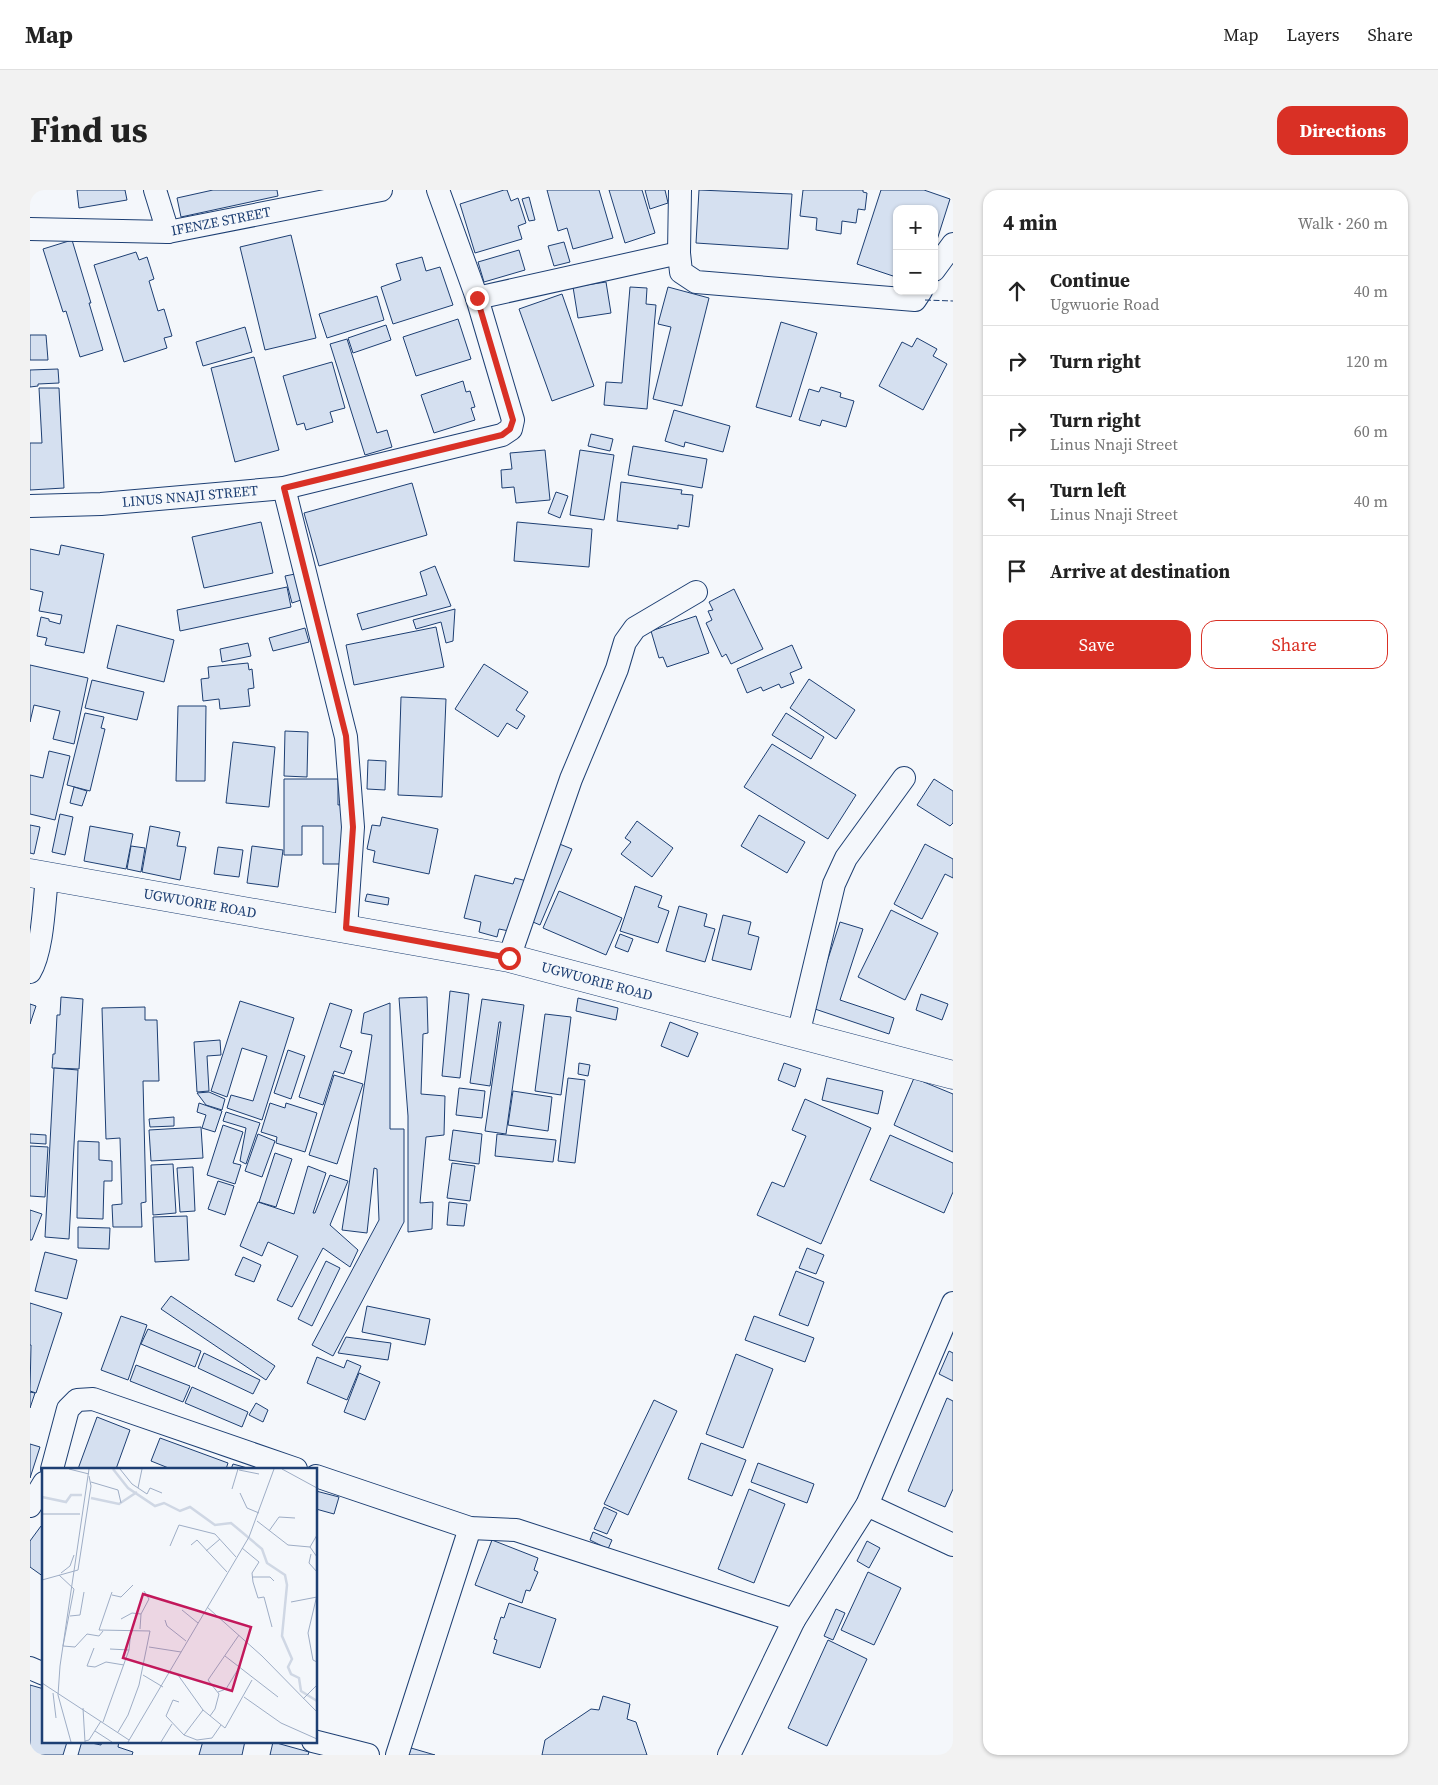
<!DOCTYPE html>
<html lang="en">
<head>
<meta charset="utf-8">
<style>
  :root { --surface:#fff; --page:#f2f2f2; --text:#222; --muted:#767676; --line:#e0e0e0; --accent:#d93025 }
  body { margin:0; font-family:"Source Serif 4",serif; background:var(--page); color:var(--text) }
  .controls { position:absolute; right:15px; top:15px; display:grid; overflow:hidden; border-radius:10px; box-shadow:0 1px 4px #0004 }
  .controls button { width:45px; height:45px; display:grid; place-items:center; padding:0; border:0; border-bottom:1px solid var(--line); background:var(--surface); color:var(--text); font:25px sans-serif }
  .stop { position:absolute; width:15px; height:15px; margin:-11px; border:4px solid #d93025; border-radius:50%; background:#fff }
  .stop.end { background:#d93025; border-color:#fff; box-shadow:0 1px 5px #0008 }
  .list { margin:0; padding:0; list-style:none }
  h2 { display:flex; justify-content:space-between; align-items:center; height:65px; margin:0; padding:0 20px; font-size:21px }
  h2 small { font-size:16px; font-weight:400; color:var(--muted) }
  .list li { display:grid; grid-template-columns:32px 1fr auto; gap:15px; align-items:center; box-sizing:border-box; height:70px; padding:0 20px; border-top:1px solid var(--line) }
  .list b { display:block; font-size:19px; white-space:nowrap }
  .list p { margin:0; font-size:16px; white-space:nowrap; color:var(--muted) }
  .list em { font-size:16px; font-style:normal; color:var(--muted) }
  .actions { display:flex; gap:10px; padding:15px 20px }
  .actions a { flex:1; padding:11px 0; border:1px solid var(--accent); border-radius:15px; text-align:center; font-size:18px; color:var(--accent) }
  .actions .main { background:var(--accent); color:#fff }
  .icon { flex:none; width:28px; height:28px; fill:none; stroke:currentColor; stroke-width:2; stroke-linecap:round; stroke-linejoin:round }
  .map { position:relative; flex:none; width:923px; height:1565px; overflow:hidden; border-radius:15px }
  header { display:flex; align-items:center; gap:30px; box-sizing:border-box; height:70px; padding:0 25px; background:var(--surface); border-bottom:1px solid var(--line) }
  header strong { font-size:24px }
  nav { display:flex; gap:28px; margin-inline-start:auto; font-size:18px }
  .intro { display:flex; align-items:center; justify-content:space-between; box-sizing:border-box; height:120px; padding:0 30px }
  h1 { margin:0; font-size:35px }
  .button { padding:12px 22px; border-radius:15px; background:var(--accent); color:#fff; font-size:18px; font-weight:700 }
  main { display:flex; gap:30px; padding:0 30px }
  aside { flex:1; background:var(--surface); border-radius:15px; box-shadow:0 1px 4px #0004 }
  .map>svg:first-child { display:block }
  .building { fill:#d5e0f0; stroke:#1d3f73 }
  .lines { fill:none; stroke-linecap:round; stroke-linejoin:round }
  .minor-casing { stroke:#1d3f73; stroke-width:24 }
  .tertiary-casing { stroke:#1d3f73; stroke-width:29 }
  .minor { stroke:#f4f7fb; stroke-width:22 }
  .tertiary { stroke:#f4f7fb; stroke-width:28 }
  .fence { stroke:#1d3f73; stroke-width:1; stroke-dasharray:6 2.5; stroke-linecap:butt }
  .route { stroke:#d93025; stroke-width:6 }
  .labels { text-anchor:middle; stroke-width:4; stroke-linejoin:round; paint-order:stroke }
  .street-label { font-size:14px; fill:#1d3f73; stroke:#f4f7fb }
  .inset-river { fill:none; stroke:#cfd7e4; stroke-width:2.5 }
  .inset-road { fill:none; stroke:#9eadc5; stroke-width:1 }
  .view { fill:#c2185b; fill-opacity:0.15; stroke:#c2185b; stroke-width:2.5 }
  .inset-edge { fill:none; stroke:#1d3f73; stroke-width:2.5 }
</style>
</head>
<body>
<header>
<strong>Map</strong>
<nav><a>Map</a><a>Layers</a><a>Share</a></nav>
</header>
<div class="intro"><h1>Find us</h1><a class="button">Directions</a></div>
<main>
<div class="map">
<svg width="923" height="1565" viewBox="0 0 923 1565">
  <rect width="100%" height="100%" fill="#f4f7fb"/>
  <g class="building">
    <path d="M47,0H95L97,10L49,18Z"/>
    <path d="M183,0H247L248,6L151,27L147,8Z"/>
    <path d="M474,0H477L481,11L488,8L496,33L488,36L492,49L445,63L430,14Z"/>
    <path d="M517,0H569L583,48L543,59L537,38L528,41Z"/>
    <path d="M579,0H612L625,43L595,53Z"/>
    <path d="M615,0H635L638,13L620,19Z"/>
    <path d="M669,0L762,4L758,59L666,53Z"/>
    <path d="M773,0H833V2L837,3L835,20L828,19L826,33L812,31L811,44L786,40L787,28L770,26Z"/>
    <path d="M851,0H894L920,9L906,53L904,52V19H867L866,87L827,74Z"/>
    <path d="M499,7L505,30L499,31L492,9Z"/>
    <path d="M261,45L286,148L235,160L210,57Z"/>
    <path d="M42,50L61,113H59L73,160L50,167L36,121L33,122L13,59Z"/>
    <path d="M534,52L540,72L524,76L518,56Z"/>
    <path d="M489,60L495,80L454,92L448,72Z"/>
    <path d="M106,62L109,70L117,67L124,89L119,91L128,121L134,119L142,146L134,148L137,158L94,172L64,75Z"/>
    <path d="M392,67L396,81L410,77L423,115L363,134L351,97L371,90L366,74Z"/>
    <path d="M576,92L581,123L548,128L543,97Z"/>
    <path d="M600,97L617,98L616,114L626,115L617,219L574,215L576,192L592,193Z"/>
    <path d="M638,97L679,108L652,216L623,209L641,137L628,134Z"/>
    <path d="M532,104L564,196L522,211L489,119Z"/>
    <path d="M347,106L354,130L297,148L289,124Z"/>
    <path d="M428,129L441,169L386,186L373,147Z"/>
    <path d="M751,132L787,143L761,227L726,217Z"/>
    <path d="M356,135L361,150L323,163L318,148Z"/>
    <path d="M215,137L222,162L173,176L166,152Z"/>
    <path d="M0,145H16L18,170H0Z"/>
    <path d="M887,148L907,159L903,166L917,174L893,220L849,196L872,152L882,157Z"/>
    <path d="M317,149L347,243L357,240L362,257L335,265L300,154Z"/>
    <path d="M224,167L249,260L205,272L181,178Z"/>
    <path d="M302,172L315,218L300,222L303,232L276,240L274,233L267,235L253,186Z"/>
    <path d="M28,179L29,193L8,194V196L0,197V180Z"/>
    <path d="M433,191L436,202L440,201L445,217L441,218L445,230L404,243L391,205Z"/>
    <path d="M791,197L811,203L810,207L824,211L816,237L792,230L790,236L769,230L779,199L789,202Z"/>
    <path d="M9,198H29L34,298L0,300V253H12Z"/>
    <path d="M644,220L700,236L693,262L655,252L654,257L635,251Z"/>
    <path d="M561,244L583,249L580,261L558,256Z"/>
    <path d="M603,256L677,269L672,298L598,285Z"/>
    <path d="M515,260L520,310L486,313L484,297L472,298L471,280L482,279L480,263Z"/>
    <path d="M550,260L584,265L574,330L540,325Z"/>
    <path d="M591,292L652,300L651,304L663,305L659,337L648,335V339L587,331Z"/>
    <path d="M382,293L397,345L289,376L274,323Z"/>
    <path d="M526,302L538,306L530,328L518,323Z"/>
    <path d="M231,332L243,383L174,398L162,347Z"/>
    <path d="M487,332L562,339L559,377L484,371Z"/>
    <path d="M31,355L74,364L54,463L15,455L17,448L7,446L11,427L19,429V431L30,434L32,425L9,421L13,402L0,399V359L29,365Z"/>
    <path d="M405,376L421,416L332,440L327,424L397,405L390,382Z"/>
    <path d="M265,384L271,410L262,413L255,386Z"/>
    <path d="M257,397L261,417L150,441L147,420Z"/>
    <path d="M704,399L733,459L701,474L696,464L692,467L676,433L682,430L678,421L683,420L679,412Z"/>
    <path d="M425,419L423,451L416,453L411,432L386,439L383,430Z"/>
    <path d="M666,426L679,463L637,477L633,467L629,468L621,441Z"/>
    <path d="M87,435L144,450L134,492L77,478Z"/>
    <path d="M406,437L414,477L324,495L316,455Z"/>
    <path d="M275,438L279,452L243,461L239,448Z"/>
    <path d="M218,453L221,466L192,472L190,459Z"/>
    <path d="M762,455L772,478L760,483L764,493L751,498L749,494L733,501L731,497L717,503L707,479Z"/>
    <path d="M218,473L219,480L222,479L224,498L218,499L220,516L190,519L189,509L173,511L171,489L179,488L178,477Z"/>
    <path d="M454,474L498,502L486,520L495,526L487,539L477,533L468,547L425,519Z"/>
    <path d="M0,475L58,488L44,554L23,549L30,521L4,515L0,532Z"/>
    <path d="M779,489L825,520L806,549L760,518Z"/>
    <path d="M62,490L114,502L107,530L55,518Z"/>
    <path d="M371,507L416,509L412,607L368,605Z"/>
    <path d="M148,516H176L175,591H146Z"/>
    <path d="M55,523L74,527L71,538L75,539L60,601L37,595Z"/>
    <path d="M756,523L794,547L781,569L742,545Z"/>
    <path d="M255,541L278,542L277,587L254,586Z"/>
    <path d="M203,552L245,557L239,617L196,613Z"/>
    <path d="M742,554L826,605L798,649L714,597Z"/>
    <path d="M19,561L40,566L25,630L0,624V585L13,588Z"/>
    <path d="M338,570L356,571L355,600L337,599Z"/>
    <path d="M254,589H308V615L316,614V674H293V636H272V665H254Z"/>
    <path d="M904,589L923,601V633L920,636L887,615Z"/>
    <path d="M44,597L57,601L52,616L40,613Z"/>
    <path d="M30,624L43,627L35,665L22,662Z"/>
    <path d="M729,625L775,652L757,683L711,656Z"/>
    <path d="M352,627L408,639L399,684L343,672L345,661L337,659L342,635L350,636Z"/>
    <path d="M607,631L643,658L622,687L591,664L601,652L595,648Z"/>
    <path d="M0,635L10,637L4,664L0,663Z"/>
    <path d="M60,636L103,644L96,679L54,671Z"/>
    <path d="M120,636L150,642L147,656L156,657L150,690L112,682Z"/>
    <path d="M527,653L542,659L510,735L496,729Z"/>
    <path d="M895,654L923,669V688L915,684L892,729L864,714Z"/>
    <path d="M101,656L115,658L111,682L97,679Z"/>
    <path d="M222,656L253,660L248,697L217,693Z"/>
    <path d="M188,657L213,660L209,687L184,684Z"/>
    <path d="M445,685L483,694L485,688L497,691L484,742L469,739L467,747L449,742L451,732L434,728Z"/>
    <path d="M605,696L632,706L628,717L639,721L628,753L590,741Z"/>
    <path d="M529,701L592,728L576,765L513,738Z"/>
    <path d="M337,704L359,708L358,715L335,711Z"/>
    <path d="M649,716L677,724L674,736L685,739L675,772L636,761Z"/>
    <path d="M861,720L908,743L875,810L828,787Z"/>
    <path d="M693,725L721,732L718,744L729,747L721,780L682,770Z"/>
    <path d="M810,732L833,739L810,810L864,828L859,844L782,818Z"/>
    <path d="M590,744L603,749L598,762L585,757Z"/>
    <path d="M420,801L439,804L430,888L412,886Z"/>
    <path d="M891,804L918,814L912,830L886,820Z"/>
    <path d="M31,807L53,809L49,879L22,878L23,864H25L27,825H30Z"/>
    <path d="M397,807L398,843L393,844L391,904L415,906L414,945L396,947L390,1013L403,1012L402,1039L378,1042V926L369,808Z"/>
    <path d="M548,808L588,818L586,830L546,821Z"/>
    <path d="M452,809L494,815L476,944L455,941L471,832H469L460,896L440,893Z"/>
    <path d="M210,811L264,828L232,930L197,918L201,905L223,911L237,866L212,858L197,907L181,901Z"/>
    <path d="M300,813L322,820L310,857L322,861L314,884L304,881L293,915L269,907Z"/>
    <path d="M360,813V939H374V1032L303,1166L282,1155L349,1030L347,979L344,978L337,1043L312,1040L342,845L331,843L334,823Z"/>
    <path d="M0,814L6,816L0,834Z"/>
    <path d="M115,817V830H127L129,891H113L116,1012L111,1013L112,1037H83L82,1015L92,1014L90,948L76,949L72,818Z"/>
    <path d="M515,824L541,827L531,905L505,901Z"/>
    <path d="M640,832L668,843L658,867L631,856Z"/>
    <path d="M190,850L191,865L177,866L179,901L167,902L164,852Z"/>
    <path d="M258,860L275,866L261,909L244,903Z"/>
    <path d="M549,873L560,875L558,886L548,884Z"/>
    <path d="M754,873L771,879L765,897L748,890Z"/>
    <path d="M24,878L48,880L39,1049L15,1047Z"/>
    <path d="M304,885L333,894L307,974L279,965Z"/>
    <path d="M538,888L555,890L545,973L528,971Z"/>
    <path d="M797,888L853,901L848,924L792,910Z"/>
    <path d="M884,888L923,904V962L864,935Z"/>
    <path d="M429,898L455,901L452,928L426,925Z"/>
    <path d="M483,901L522,907L518,941L478,935Z"/>
    <path d="M179,902L195,909L192,920L176,915L167,903Z"/>
    <path d="M775,909L841,938L791,1054L727,1025L742,992L754,997L776,946L762,940Z"/>
    <path d="M169,913L192,921L185,942L172,938L176,925L167,922Z"/>
    <path d="M240,913L255,918L256,913L287,923L275,962L246,953L247,947L231,942Z"/>
    <path d="M196,922L230,933L216,974L210,971L216,938L193,931Z"/>
    <path d="M144,927V936L120,937L119,929Z"/>
    <path d="M193,935L213,942L203,973L211,975L205,994L177,985Z"/>
    <path d="M171,937L173,968L121,971L119,940Z"/>
    <path d="M423,940L452,944L449,974L419,970Z"/>
    <path d="M0,944L16,945V954L0,953Z"/>
    <path d="M228,944L245,951L232,987L215,981Z"/>
    <path d="M467,944L526,950L523,972L465,966Z"/>
    <path d="M860,945L923,973V1002L914,1023L840,990Z"/>
    <path d="M48,951L69,952V970L82,971V991H74L73,1029L47,1028Z"/>
    <path d="M0,956L18,957L15,1007L0,1006Z"/>
    <path d="M245,963L262,969L246,1017L229,1012Z"/>
    <path d="M422,973L445,976L440,1011L417,1008Z"/>
    <path d="M143,974L146,1023L123,1025L121,975Z"/>
    <path d="M278,976L296,983L283,1023H285L300,985L318,991L300,1035L328,1060L320,1077L293,1058L262,1117L247,1110L268,1066L238,1052L232,1066L210,1056L228,1012L264,1024Z"/>
    <path d="M163,977L165,1021L150,1022L147,978Z"/>
    <path d="M188,991L204,996L195,1025L178,1019Z"/>
    <path d="M419,1012L437,1014L434,1036L417,1035Z"/>
    <path d="M0,1020L12,1024L2,1050H0Z"/>
    <path d="M157,1026L159,1070L125,1072L123,1027Z"/>
    <path d="M48,1037L80,1038L79,1059L48,1058Z"/>
    <path d="M777,1058L794,1065L786,1084L769,1078Z"/>
    <path d="M15,1062L47,1070L37,1109L5,1101Z"/>
    <path d="M213,1067L231,1075L224,1092L205,1085Z"/>
    <path d="M296,1071L310,1078L282,1136L268,1129Z"/>
    <path d="M766,1081L794,1092L778,1136L749,1125Z"/>
    <path d="M141,1106L245,1176L236,1190L131,1119Z"/>
    <path d="M0,1113L32,1123L6,1203L0,1201L1,1155H0Z"/>
    <path d="M337,1116L400,1129L395,1155L332,1142Z"/>
    <path d="M91,1126L117,1135L98,1190L71,1180Z"/>
    <path d="M724,1126L784,1148L775,1172L715,1150Z"/>
    <path d="M118,1139L171,1161L165,1177L111,1154Z"/>
    <path d="M316,1147L361,1153L358,1170L308,1163Z"/>
    <path d="M919,1161L923,1163V1191L909,1184Z"/>
    <path d="M174,1163L230,1190L223,1204L168,1178Z"/>
    <path d="M706,1164L743,1179L713,1258L676,1244Z"/>
    <path d="M287,1167L314,1178L317,1170L331,1176L317,1210L277,1193Z"/>
    <path d="M106,1175L160,1196L153,1212L100,1191Z"/>
    <path d="M329,1183L350,1192L335,1230L314,1222Z"/>
    <path d="M162,1197L218,1222L212,1237L155,1213Z"/>
    <path d="M0,1202L5,1203L0,1218Z"/>
    <path d="M917,1208L923,1211V1299L915,1317L878,1301Z"/>
    <path d="M624,1210L647,1221L598,1325L574,1314Z"/>
    <path d="M226,1213L238,1220L233,1232L219,1225Z"/>
    <path d="M67,1227L100,1240L86,1279H48Z"/>
    <path d="M130,1248L198,1273L196,1279H141L121,1271Z"/>
    <path d="M671,1253L716,1270L702,1306L658,1289Z"/>
    <path d="M0,1254L10,1257L0,1288Z"/>
    <path d="M728,1273L784,1294L777,1313L721,1292Z"/>
    <path d="M203,1274L221,1279H201Z"/>
    <path d="M719,1299L755,1314L724,1393L688,1379Z"/>
    <path d="M286,1301L309,1307L304,1324L286,1319Z"/>
    <path d="M574,1317L587,1323L577,1344L564,1339Z"/>
    <path d="M11,1336L14,1338V1387L0,1377V1351Z"/>
    <path d="M563,1342L582,1350L578,1359L560,1350Z"/>
    <path d="M462,1350L508,1368L504,1380L508,1382L500,1401L496,1400L492,1413L445,1395Z"/>
    <path d="M837,1351L850,1358L839,1378L827,1371Z"/>
    <path d="M838,1382L871,1398L844,1455L811,1440Z"/>
    <path d="M479,1413L526,1429L510,1478L463,1463L467,1450L464,1449L471,1427L474,1428Z"/>
    <path d="M806,1419L815,1423L803,1450L794,1446Z"/>
    <path d="M798,1450L837,1469L797,1556L758,1538Z"/>
    <path d="M0,1495L14,1499V1551H42V1553L37,1552L33,1565H0Z"/>
    <path d="M573,1506L600,1514L597,1529L606,1532L617,1565H512L515,1550L561,1519L569,1520Z"/>
    <path d="M52,1551L71,1555L72,1551H89L88,1557L103,1562L102,1565H48Z"/>
    <path d="M173,1551H215L212,1565H169Z"/>
    <path d="M243,1552L279,1562L278,1565H240Z"/>
    <path d="M381,1558L405,1565H379Z"/>
  </g>
  <g class="lines">
    <g class="minor-casing">
      <g id="minor">
        <path d="M125,0L138,42"/>
        <path d="M650,0L649,63L651,82L666,92L885,110L891,101"/>
        <path d="M0,39L138,42L351,0"/>
        <path d="M904,80L923,54"/>
        <path d="M447,108L649,63"/>
        <path d="M254,298L316,547L323,637L316,738"/>
        <path d="M0,316L71,314L254,298L472,245L481,239L483,230L447,108L408,0"/>
        <path d="M479,768L541,589L587,479L595,452L605,438L666,402"/>
        <path d="M0,782C13,760 14,713 17,687"/>
        <path d="M768,845L804,694L816,668L874,588"/>
        <path d="M22,1279L38,1219L47,1210L63,1209L266,1279"/>
        <path d="M286,1286L440,1338L486,1340L764,1430"/>
        <path d="M837,1315L923,1355"/>
        <path d="M0,1316L14,1293"/>
        <path d="M0,1478L14,1484"/>
        <path d="M283,1551L338,1565"/>
        <path d="M367,1565L440,1338"/>
        <path d="M699,1565L764,1430L837,1315L923,1113"/>
      </g>
    </g>
    <g class="tertiary-casing">
      <path id="tertiary" d="M0,683L479,768L923,885"/>
    </g>
    <use href="#minor" class="minor"/>
    <use href="#tertiary" class="tertiary"/>
    <path class="fence" d="M895,110L923,111"/>
  </g>
  <g class="lines">
    <path class="route" d="M447,108L483,230L480,239L472,245L254,298L316,546L323,637L316,738L479,768"/>
  </g>
  <g class="labels">
    <g class="street-label">
      <text transform="translate(191 31) rotate(-11)" y="5">IFENZE STREET</text>
      <text transform="translate(160 306) rotate(-5)" y="5">LINUS NNAJI STREET</text>
      <text transform="translate(170 713) rotate(10)" y="5">UGWUORIE ROAD</text>
      <text transform="translate(567 791) rotate(15)" y="5">UGWUORIE ROAD</text>
    </g>
  </g>
  <g transform="translate(12 1278)">
    <rect width="275" height="275" fill="#f4f7fb"/>
    <path class="inset-river" d="M71,1L86,20L113,38L122,35L138,43L148,39L173,57L189,55L220,81L225,95L243,107L245,117L240,168L250,191L246,199L249,206L257,210L259,223L275,233M0,29L24,34L29,27H40M49,30L77,36L95,24"/>
    <path class="inset-road" d="M27,1L47,6M78,1L90,16L105,26L108,20L120,25M240,1L275,20M197,2L217,6M49,14L76,22L79,35M96,20L100,1M190,21L196,1M198,25L205,40L217,45M0,46H38M215,53L246,77L268,79M227,63L237,49L253,50M275,67L268,79L275,89M149,77L155,72L185,104M128,78L137,57L173,66L194,89M200,80L217,94L210,105L211,114L216,130L222,129L230,159M164,83L178,71M269,86L267,95L275,104M19,105L28,98L32,87M17,107L32,121L21,178M211,109H228L232,113M0,112L36,102L49,18L47,8M70,124L57,162L108,163L97,217L86,247L76,264M70,127L79,129L91,117M275,127L266,165L271,192L275,194M249,134L275,129M165,139L220,188L275,244M140,142L156,155M28,148L38,147L42,124M79,151L90,145L99,146M123,152L125,158L144,173M98,161L99,146L107,131L102,123M21,178L33,179L45,166L57,168L61,163M107,179L139,184M52,180L45,198L53,199L64,194L82,197M68,181L87,182M183,188L236,229M129,204L136,207L161,242L183,260L210,212M101,207L121,219M0,215L87,272M176,224L184,221L198,198M11,225L14,250M202,229L239,255L275,271M261,231L275,217M137,234L131,232L124,248L142,267L155,272L170,270L179,257M41,240L43,274M168,248L173,241L177,226L166,212L197,167M61,254L87,182L89,162M53,263L70,274M142,267L161,242M43,273L47,272L59,253M29,274L16,227L18,198L47,1M86,274L207,69L232,1M119,274L130,256"/>
    <path class="view" d="M101,126L209,159L190,223L81,190Z"/>
    <rect width="275" height="275" class="inset-edge"/>
  </g>
</svg>
<div class="controls">
<button>+</button>
<button>−</button>
</div>
<div class="stop" style="left:479px;top:768px"></div>
<div class="stop end" style="left:447px;top:108px"></div>
</div>
<aside>
<h2>4 min<small>Walk · 260 m</small></h2>
<ul class="list">
<li><svg class="icon" aria-label="ahead" viewBox="0 0 24 24"><path d="M12 20V5M6 11l6-6 6 6"/></svg><div><b>Continue</b><p>Ugwuorie Road</p></div><em>40 m</em></li>
<li><svg class="icon" aria-label="right" viewBox="0 0 24 24"><path d="M7 20v-9h11M14 6l5 5-5 5"/></svg><div><b>Turn right</b></div><em>120 m</em></li>
<li><svg class="icon" aria-label="right" viewBox="0 0 24 24"><path d="M7 20v-9h11M14 6l5 5-5 5"/></svg><div><b>Turn right</b><p>Linus Nnaji Street</p></div><em>60 m</em></li>
<li><svg class="icon" aria-label="left" viewBox="0 0 24 24"><path d="M17 20v-9H6M10 6l-5 5 5 5"/></svg><div><b>Turn left</b><p>Linus Nnaji Street</p></div><em>40 m</em></li>
<li><svg class="icon" aria-label="arrive" viewBox="0 0 24 24"><path d="M6 21V4h12l-3 4 3 4H6"/></svg><div><b>Arrive at destination</b></div></li>
</ul>
<div class="actions"><a class="main">Save</a><a>Share</a></div>
</aside>
</main>
</body>
</html>
